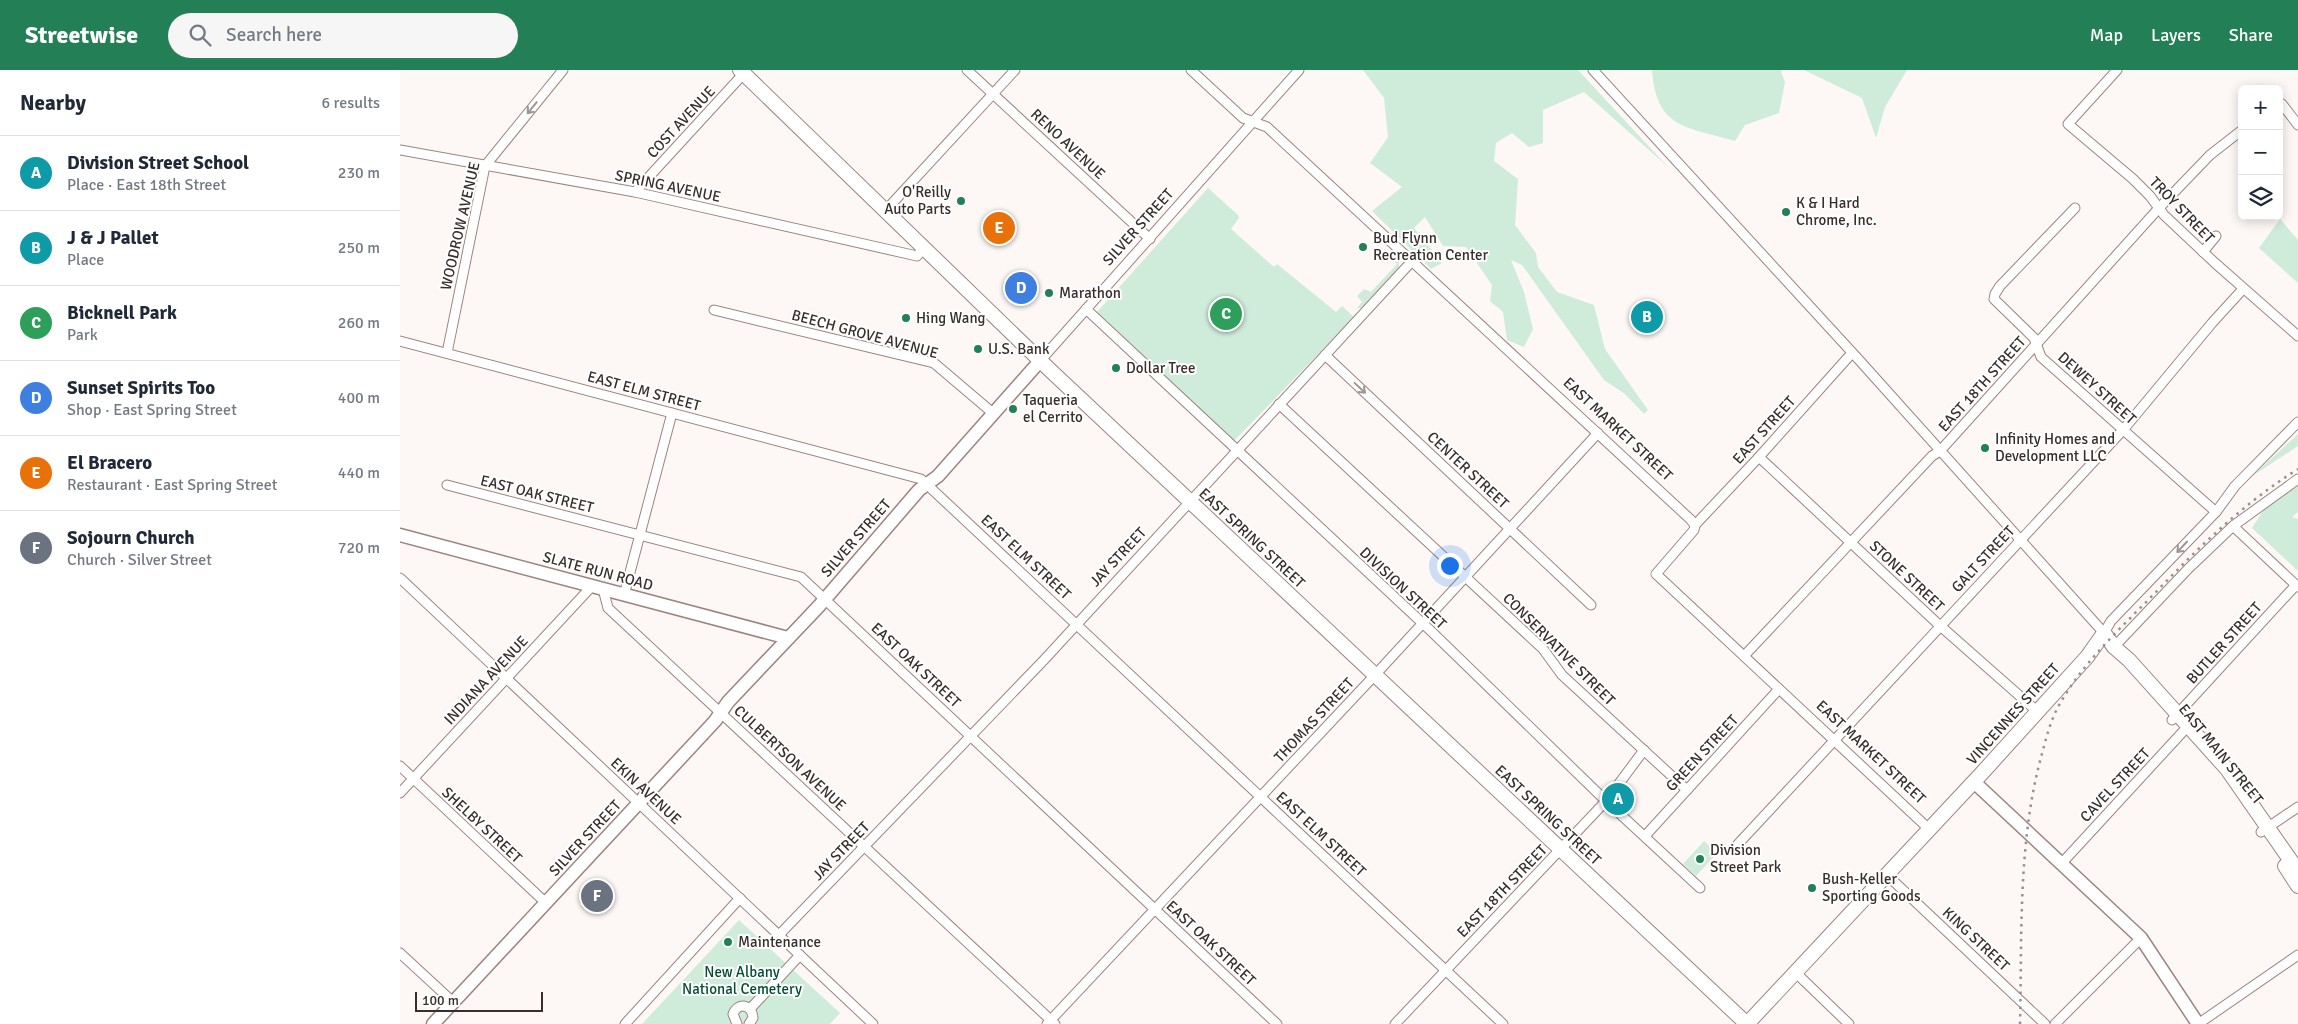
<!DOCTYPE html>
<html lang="en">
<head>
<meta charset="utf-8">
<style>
  :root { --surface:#fff; --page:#f6f6f7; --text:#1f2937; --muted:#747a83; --line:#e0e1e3; --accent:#237f55 }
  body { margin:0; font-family:Signika,sans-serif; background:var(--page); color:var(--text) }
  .controls { position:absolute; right:15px; top:15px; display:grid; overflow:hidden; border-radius:8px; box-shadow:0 2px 12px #0003 }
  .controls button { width:45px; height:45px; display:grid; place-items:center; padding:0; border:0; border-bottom:1px solid var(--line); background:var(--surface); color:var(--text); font:25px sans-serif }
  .scale { position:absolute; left:15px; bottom:12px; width:128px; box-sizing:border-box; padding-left:5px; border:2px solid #382e2b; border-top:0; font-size:14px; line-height:18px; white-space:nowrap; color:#382e2b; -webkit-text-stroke:4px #fff; paint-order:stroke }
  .you { position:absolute; left:1049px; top:495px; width:18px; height:18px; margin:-12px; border:4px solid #fff; border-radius:50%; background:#1a73e8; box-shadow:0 0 0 8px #1a73e833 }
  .badge { display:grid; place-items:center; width:32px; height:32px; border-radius:50%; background:var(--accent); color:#fff; font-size:16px; font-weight:700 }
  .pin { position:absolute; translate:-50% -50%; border:2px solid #fff; box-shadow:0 1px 5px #0006 }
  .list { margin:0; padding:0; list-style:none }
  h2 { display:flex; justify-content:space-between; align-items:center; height:65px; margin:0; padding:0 20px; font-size:21px }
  h2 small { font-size:16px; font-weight:400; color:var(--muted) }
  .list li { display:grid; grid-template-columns:32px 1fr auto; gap:15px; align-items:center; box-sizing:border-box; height:75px; padding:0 20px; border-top:1px solid var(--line) }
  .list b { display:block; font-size:19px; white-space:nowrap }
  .list p { margin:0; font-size:16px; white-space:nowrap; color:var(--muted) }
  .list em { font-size:16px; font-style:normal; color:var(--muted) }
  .icon { flex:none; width:28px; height:28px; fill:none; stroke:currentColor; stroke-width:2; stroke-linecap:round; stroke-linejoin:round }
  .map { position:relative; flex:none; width:1898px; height:954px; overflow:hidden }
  header { display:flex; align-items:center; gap:30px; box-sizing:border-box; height:70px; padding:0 25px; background:var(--accent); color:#fff }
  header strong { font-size:24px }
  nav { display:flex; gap:28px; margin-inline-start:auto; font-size:18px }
  .search { width:350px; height:45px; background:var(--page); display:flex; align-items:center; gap:12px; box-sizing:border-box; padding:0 18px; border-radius:28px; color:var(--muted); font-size:19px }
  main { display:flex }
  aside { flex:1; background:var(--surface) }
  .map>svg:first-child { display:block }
  .green { fill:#cfebda }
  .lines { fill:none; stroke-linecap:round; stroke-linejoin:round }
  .street-casing { stroke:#9d847e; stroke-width:11 }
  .secondary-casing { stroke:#9d847e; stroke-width:15 }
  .primary-casing { stroke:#9d847e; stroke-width:16 }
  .street { stroke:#fff; stroke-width:9 }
  .secondary { stroke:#fff; stroke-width:12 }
  .primary { stroke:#fff; stroke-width:14 }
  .rail { stroke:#97908d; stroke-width:2.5; stroke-dasharray:2.5 5; stroke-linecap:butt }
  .oneway { stroke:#9c9695 }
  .poi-dot { fill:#237f55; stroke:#fff; stroke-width:2 }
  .labels { text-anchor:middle; stroke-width:4; stroke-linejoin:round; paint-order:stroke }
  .street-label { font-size:15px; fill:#382e2b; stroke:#fff }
  .poi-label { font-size:15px; fill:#382e2b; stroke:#fff; text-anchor:start }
  .park-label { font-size:15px; fill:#034e30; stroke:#fff }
</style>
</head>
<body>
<header>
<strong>Streetwise</strong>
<div class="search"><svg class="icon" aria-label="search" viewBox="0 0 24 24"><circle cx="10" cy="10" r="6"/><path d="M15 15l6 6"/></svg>Search here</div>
<nav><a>Map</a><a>Layers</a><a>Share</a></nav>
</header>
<main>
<aside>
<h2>Nearby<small>6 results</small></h2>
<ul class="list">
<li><span class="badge" style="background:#0f9aa8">A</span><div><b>Division Street School</b><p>Place · East 18th Street</p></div><em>230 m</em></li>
<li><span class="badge" style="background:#0f9aa8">B</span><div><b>J &amp; J Pallet</b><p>Place</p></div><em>250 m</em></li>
<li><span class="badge" style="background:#2e9e5b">C</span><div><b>Bicknell Park</b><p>Park</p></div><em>260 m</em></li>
<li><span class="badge" style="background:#3f7fe0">D</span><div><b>Sunset Spirits Too</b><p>Shop · East Spring Street</p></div><em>400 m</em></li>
<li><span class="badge" style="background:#e8710a">E</span><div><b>El Bracero</b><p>Restaurant · East Spring Street</p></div><em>440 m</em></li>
<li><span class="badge" style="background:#6b7280">F</span><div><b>Sojourn Church</b><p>Church · Silver Street</p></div><em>720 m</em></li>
</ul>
</aside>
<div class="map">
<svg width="1898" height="954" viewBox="0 0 1898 954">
  <rect width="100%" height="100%" fill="#fdf8f6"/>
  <g class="green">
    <path d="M963,0H1178L1268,97L1184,22L1143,40V73L1129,77L1112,63L1096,73L1094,91L1118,109L1115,155L1136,183L1138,197L1157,222L1194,235L1205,279L1248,340L1244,344L1225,324L1204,310L1122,195L1111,190L1124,222L1133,259L1124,277L1107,270L1103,242L1090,231L1092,215L1066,177L1043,176L1025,147L1014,158L1042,193L1031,199L972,141L1002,117L970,93L988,67L984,28Z"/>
    <path d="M1252,0H1383L1381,2L1385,12L1379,43L1345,55L1335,71C1287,57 1256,59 1252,0Z"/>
    <path d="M1404,0H1507L1485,37L1476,68L1462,28Z"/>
    <path d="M808,118L838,145L839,148L831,159L874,197L877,194L936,242L942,236L954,247L834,371L697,242Z"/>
    <path d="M1880,149L1898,170V213L1859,178Z"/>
    <path d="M992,184L999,191V198L962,238H957L962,232L957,226L964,219L971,222L997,194L990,186Z"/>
    <path d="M1898,364V376L1851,407Z"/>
    <path d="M1898,416V442L1892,447L1898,449V501L1852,458L1866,436Z"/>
    <path d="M1304,771L1317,783L1296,806L1283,794Z"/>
    <path d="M339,850L440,943L430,954H242Z"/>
  </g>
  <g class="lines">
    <g class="street-casing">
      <g id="street">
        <path d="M567,0L750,169"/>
        <path d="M791,0L843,48L867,57L1290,449L1295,455L1294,460L1256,504L1529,759"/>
        <path d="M1193,0L1460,291L1704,563L1711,551L1816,442L1835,416L1898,352"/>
        <path d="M1717,0L1668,54L1733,109L1750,126L1764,145L1815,193L1898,266"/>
        <path d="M1879,36L1882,34L1898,55"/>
        <path d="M0,80L235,122L517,186L524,178"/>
        <path d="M235,122L346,1"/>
        <path d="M1675,138L1600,216L1595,224L1594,229L1634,268L1641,287L1816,442"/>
        <path d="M486,140L615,0"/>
        <path d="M1803,182L1816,166"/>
        <path d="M686,239L1032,562L1206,731L1300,818"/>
        <path d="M314,240L534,293L594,344"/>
        <path d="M0,271L521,409L1103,954"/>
        <path d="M47,283L85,96L163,0"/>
        <path d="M925,285L1191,535"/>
        <path d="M640,291L899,0"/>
        <path d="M879,334L1143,579L1162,605L1287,720"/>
        <path d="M1359,387L1537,553L1638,642"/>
        <path d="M47,415L401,507L877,954"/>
        <path d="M1295,455L1359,387L1452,283"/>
        <path d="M1833,456L1898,517"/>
        <path d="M0,508L473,954"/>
        <path d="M203,519L208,538L655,954"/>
        <path d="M224,525L272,343"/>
        <path d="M1714,577L1789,498L1833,456L1898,409"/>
        <path d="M1344,586L1532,386L1540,381L1759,138L1810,85L1842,60"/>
        <path d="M1772,650L1896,515"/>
        <path d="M0,696L146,833"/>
        <path d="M0,723L192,516"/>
        <path d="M1861,762L1898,737"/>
        <path d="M1245,766L1379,619"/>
        <path d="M1338,774L1723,360L1812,253L1843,219"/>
        <path d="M1662,793L1789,655"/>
        <path d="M1487,805L1645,954"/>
        <path d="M379,865L643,591L1013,190"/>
        <path d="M0,883L53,932"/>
        <path d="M1395,902L1449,954"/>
        <path d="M350,939L400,885"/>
        <path d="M225,954L340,828"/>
        <path d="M337,954L333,944C338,932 352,934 353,948L349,954"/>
        <path d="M647,954L975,605L1198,363"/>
        <path d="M995,954L1206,731L1244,680"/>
        <path d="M1655,954L1741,868"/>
        <path d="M1798,954L1898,885"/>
      </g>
    </g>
    <g class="secondary-casing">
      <g id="secondary">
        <path d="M0,465L388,568"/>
        <path d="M1574,712L1741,868L1798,954"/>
        <path d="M33,954L315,651L328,632L419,536L519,420L538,406L640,291"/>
      </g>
    </g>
    <g class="primary-casing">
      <g id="primary">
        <path d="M340,0L651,301L1347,954"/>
        <path d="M1885,796L1898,816"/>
        <path d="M1347,954L1582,703L1687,587L1704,563L1714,577L1729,590L1827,699L1898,801"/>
      </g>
    </g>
    <use href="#street" class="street"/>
    <use href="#secondary" class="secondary"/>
    <use href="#primary" class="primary"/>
    <path class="rail" d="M1620,954C1622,866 1618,776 1640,691C1645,673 1649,654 1658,637C1682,593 1721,558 1756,522C1800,476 1844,433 1898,399"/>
  </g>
  <defs><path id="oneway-shaft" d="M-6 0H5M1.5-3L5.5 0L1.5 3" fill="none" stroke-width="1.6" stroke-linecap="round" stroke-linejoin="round" transform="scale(1.25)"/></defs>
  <g class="oneway">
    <use href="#oneway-shaft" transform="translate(132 38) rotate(129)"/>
    <use href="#oneway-shaft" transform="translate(960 318) rotate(43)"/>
    <use href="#oneway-shaft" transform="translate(1782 477) rotate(133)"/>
  </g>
  <g class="poi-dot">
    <circle cx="561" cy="131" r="5"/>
    <circle cx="1386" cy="142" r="5"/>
    <circle cx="963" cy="177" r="5"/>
    <circle cx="649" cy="223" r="5"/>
    <circle cx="506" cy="248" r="5"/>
    <circle cx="578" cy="279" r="5"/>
    <circle cx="716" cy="298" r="5"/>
    <circle cx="613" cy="339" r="5"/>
    <circle cx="1585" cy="378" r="5"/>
    <circle cx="1300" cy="789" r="5"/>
    <circle cx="1412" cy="818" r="5"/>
    <circle cx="328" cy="872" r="5"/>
  </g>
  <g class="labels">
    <g class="street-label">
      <text transform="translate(281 52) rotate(-47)" y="5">COST AVENUE</text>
      <text transform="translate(668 74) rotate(43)" y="5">RENO AVENUE</text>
      <text transform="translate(268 116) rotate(12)" y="5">SPRING AVENUE</text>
      <text transform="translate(1782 140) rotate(46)" y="5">TROY STREET</text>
      <text transform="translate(60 156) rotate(-77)" y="5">WOODROW AVENUE</text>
      <text transform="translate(738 157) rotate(-48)" y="5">SILVER STREET</text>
      <text transform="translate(465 264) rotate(15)" y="5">BEECH GROVE AVENUE</text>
      <text transform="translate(1582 314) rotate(-48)" y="5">EAST 18TH STREET</text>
      <text transform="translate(1697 318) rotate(42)" y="5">DEWEY STREET</text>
      <text transform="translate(244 321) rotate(15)" y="5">EAST ELM STREET</text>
      <text transform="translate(1218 359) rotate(43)" y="5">EAST MARKET STREET</text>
      <text transform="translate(1364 360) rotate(-48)" y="5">EAST STREET</text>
      <text transform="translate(1068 400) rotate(43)" y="5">CENTER STREET</text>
      <text transform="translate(137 424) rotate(14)" y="5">EAST OAK STREET</text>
      <text transform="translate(456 468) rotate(-49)" y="5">SILVER STREET</text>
      <text transform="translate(852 468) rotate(43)" y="5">EAST SPRING STREET</text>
      <text transform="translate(626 487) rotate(43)" y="5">EAST ELM STREET</text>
      <text transform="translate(718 487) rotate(-47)" y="5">JAY STREET</text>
      <text transform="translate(1583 489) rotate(-47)" y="5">GALT STREET</text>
      <text transform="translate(198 501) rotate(15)" y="5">SLATE RUN ROAD</text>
      <text transform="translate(1507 506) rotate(43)" y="5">STONE STREET</text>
      <text transform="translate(1003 518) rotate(43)" y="5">DIVISION STREET</text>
      <text transform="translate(1824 573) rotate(-48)" y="5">BUTLER STREET</text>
      <text transform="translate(1159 579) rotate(45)" y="5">CONSERVATIVE STREET</text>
      <text transform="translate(516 595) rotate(43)" y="5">EAST OAK STREET</text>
      <text transform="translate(86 610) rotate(-47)" y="5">INDIANA AVENUE</text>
      <text transform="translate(1613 644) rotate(-48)" y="5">VINCENNES STREET</text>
      <text transform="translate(914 650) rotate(-47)" y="5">THOMAS STREET</text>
      <text transform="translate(1471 682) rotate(43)" y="5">EAST MARKET STREET</text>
      <text transform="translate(1302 683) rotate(-47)" y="5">GREEN STREET</text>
      <text transform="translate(1821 684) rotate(51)" y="5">EAST MAIN STREET</text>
      <text transform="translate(390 688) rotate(43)" y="5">CULBERTSON AVENUE</text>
      <text transform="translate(1715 715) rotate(-47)" y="5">CAVEL STREET</text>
      <text transform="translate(246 721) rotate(43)" y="5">EKIN AVENUE</text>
      <text transform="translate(1148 745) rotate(43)" y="5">EAST SPRING STREET</text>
      <text transform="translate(82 755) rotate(43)" y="5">SHELBY STREET</text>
      <text transform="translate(921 764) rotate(43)" y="5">EAST ELM STREET</text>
      <text transform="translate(185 768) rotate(-47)" y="5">SILVER STREET</text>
      <text transform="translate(441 781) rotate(-46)" y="5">JAY STREET</text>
      <text transform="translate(1102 821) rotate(-46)" y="5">EAST 18TH STREET</text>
      <text transform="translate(1576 869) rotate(43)" y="5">KING STREET</text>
      <text transform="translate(811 873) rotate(43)" y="5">EAST OAK STREET</text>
    </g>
    <g class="poi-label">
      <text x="551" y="127" text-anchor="end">O'Reilly<tspan x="551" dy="17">Auto Parts</tspan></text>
      <text x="1396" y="138">K &amp; I Hard<tspan x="1396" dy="17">Chrome, Inc.</tspan></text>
      <text x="973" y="173">Bud Flynn<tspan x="973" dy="17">Recreation Center</tspan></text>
      <text x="659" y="228">Marathon</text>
      <text x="516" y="253">Hing Wang</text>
      <text x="588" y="284">U.S. Bank</text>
      <text x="726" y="303">Dollar Tree</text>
      <text x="623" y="335">Taqueria<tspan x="623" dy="17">el Cerrito</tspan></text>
      <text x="1595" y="374">Infinity Homes and<tspan x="1595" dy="17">Development LLC</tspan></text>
      <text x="1310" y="785">Division<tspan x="1310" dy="17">Street Park</tspan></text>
      <text x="1422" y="814">Bush-Keller<tspan x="1422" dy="17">Sporting Goods</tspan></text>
      <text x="338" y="877">Maintenance</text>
    </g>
    <g class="park-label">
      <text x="342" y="907">New Albany<tspan x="342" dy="17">National Cemetery</tspan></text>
    </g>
  </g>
</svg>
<div class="controls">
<button>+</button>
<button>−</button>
<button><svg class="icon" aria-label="layers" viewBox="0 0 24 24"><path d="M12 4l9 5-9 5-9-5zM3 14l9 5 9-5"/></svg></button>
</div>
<div class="scale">100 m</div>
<div class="you"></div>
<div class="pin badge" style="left:1218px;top:729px;background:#0f9aa8">A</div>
<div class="pin badge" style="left:1247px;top:247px;background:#0f9aa8">B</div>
<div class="pin badge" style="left:826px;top:244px;background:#2e9e5b">C</div>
<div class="pin badge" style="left:621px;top:218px;background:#3f7fe0">D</div>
<div class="pin badge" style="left:599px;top:158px;background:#e8710a">E</div>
<div class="pin badge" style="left:197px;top:826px;background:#6b7280">F</div>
</div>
</main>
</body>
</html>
